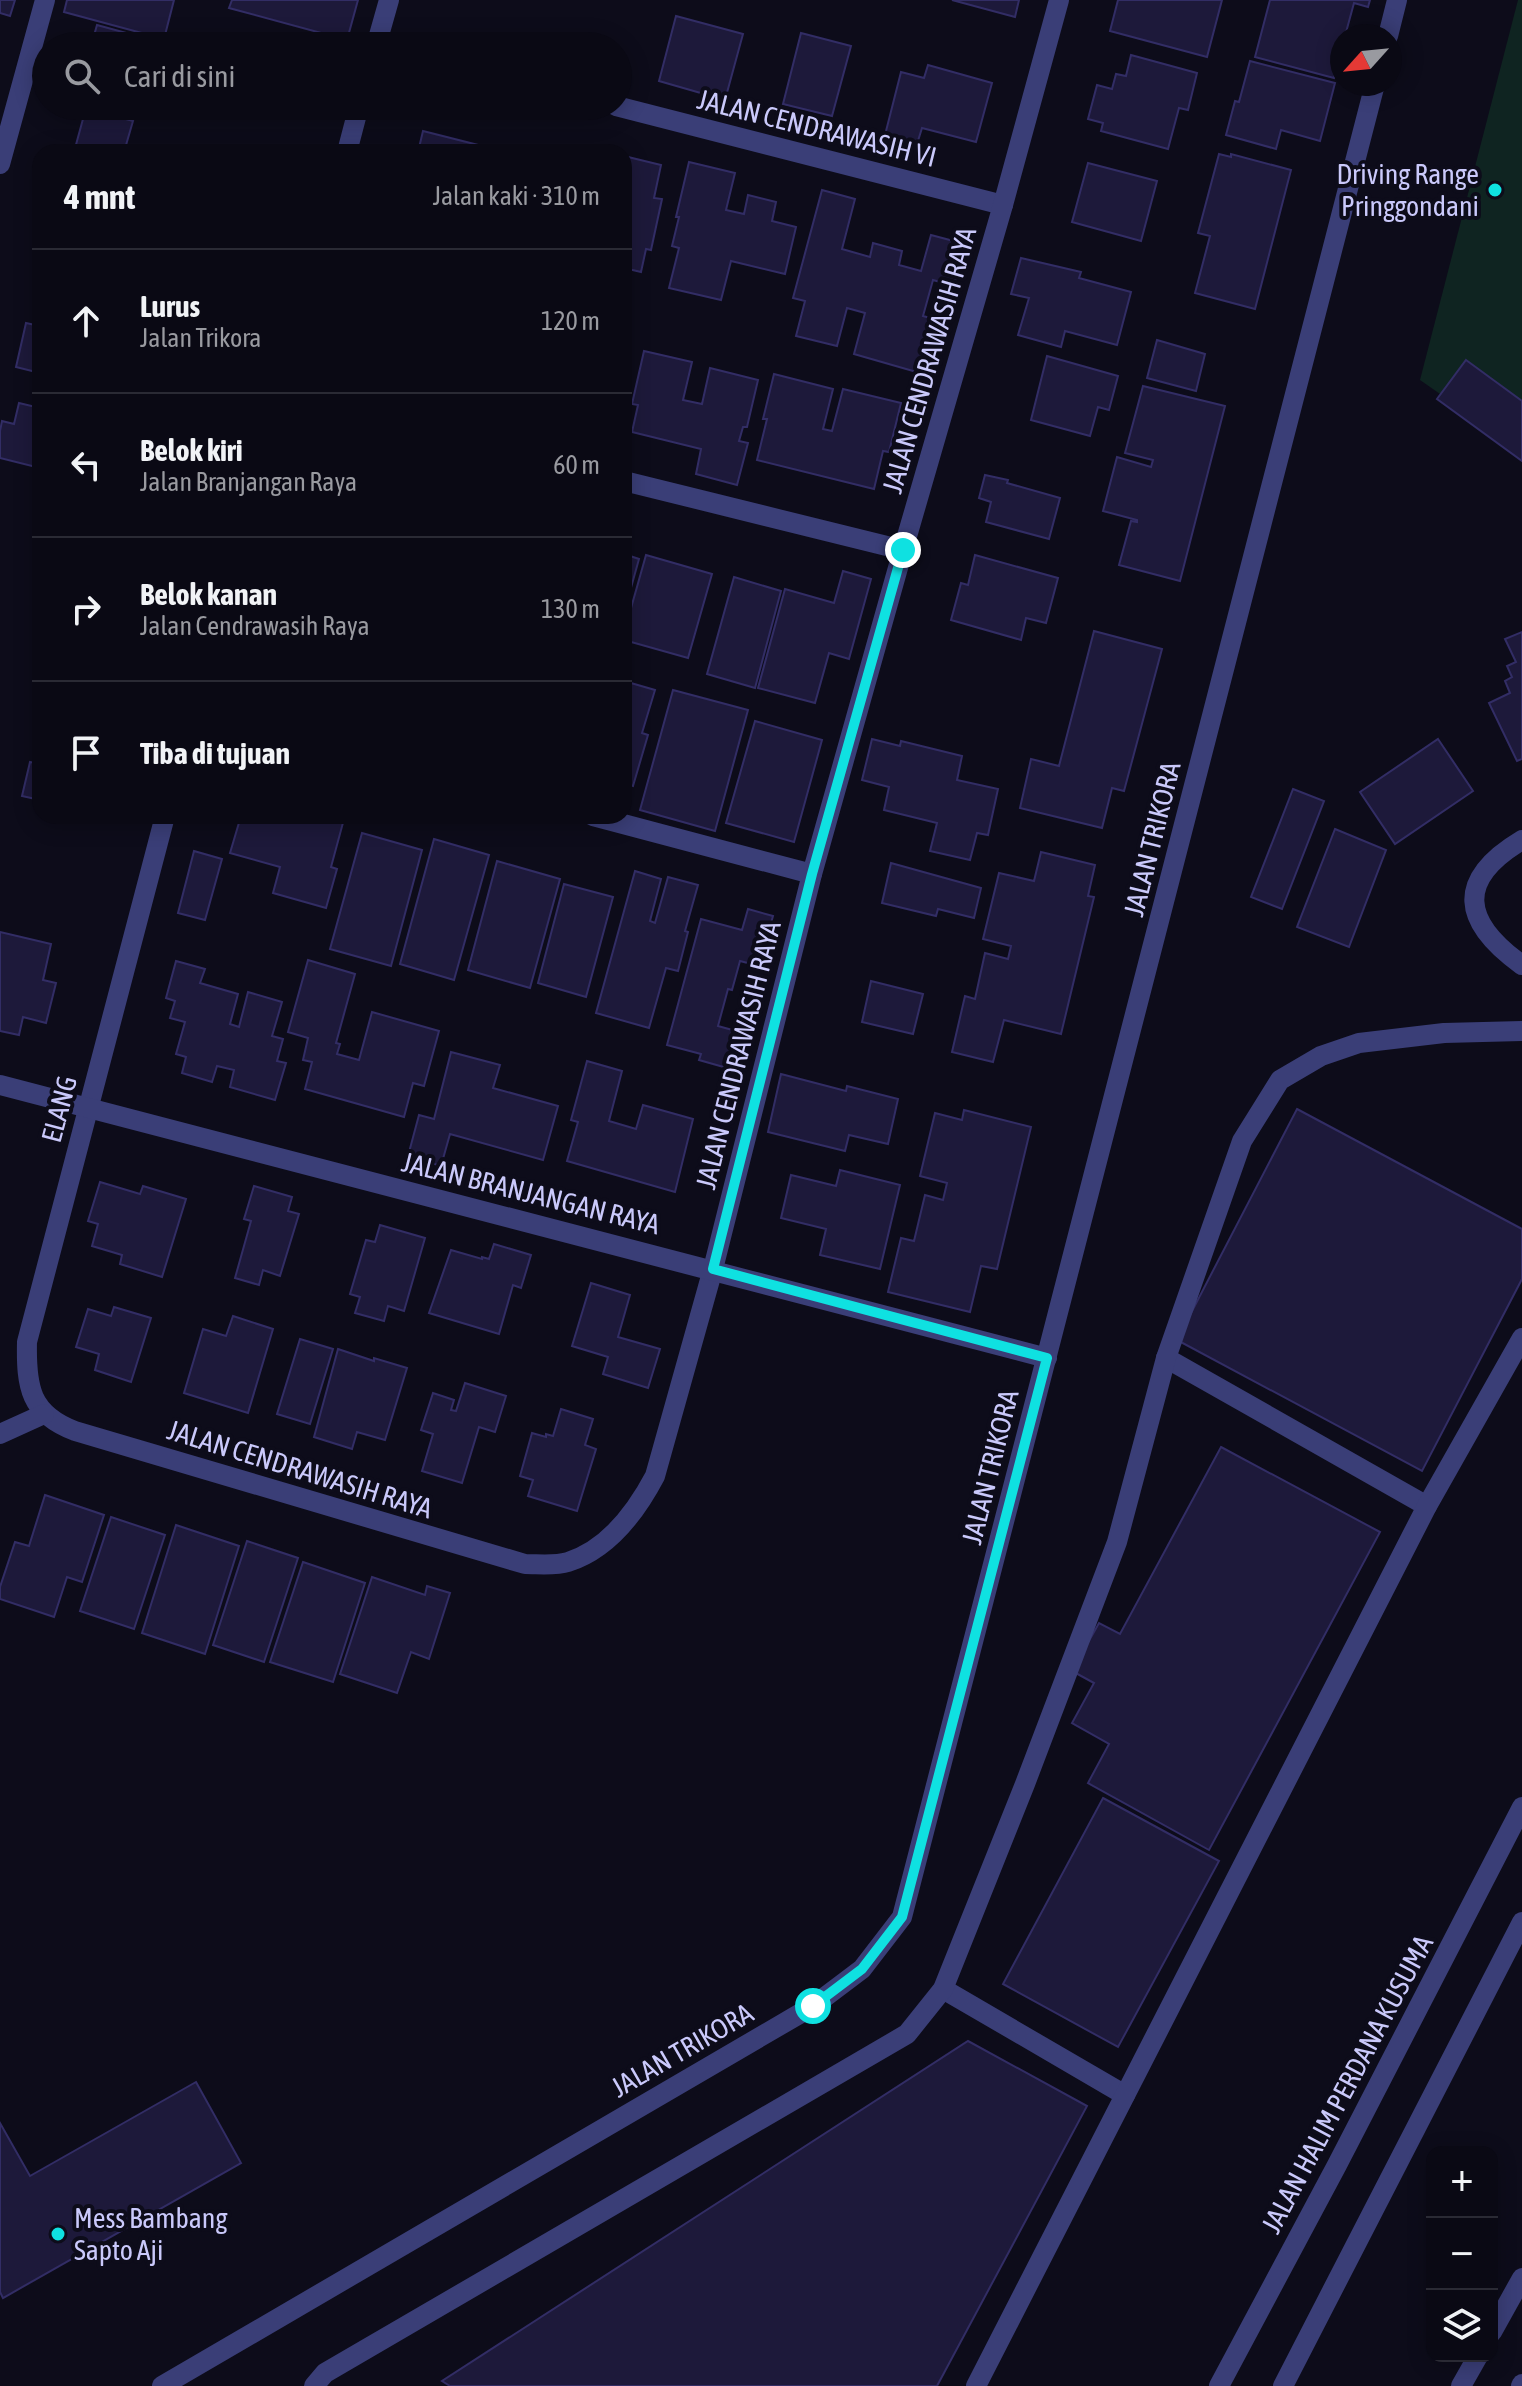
<!DOCTYPE html>
<html lang="id">
<head>
<meta charset="utf-8">
<style>
  :root { --surface:#0a0914; --page:#181722; --text:#f1f3f6; --muted:#999aa0; --line:#2a2a34 }
  body { margin:0; font-family:"Asap Condensed",sans-serif; background:var(--page); color:var(--text) }
  .controls { position:absolute; right:24px; bottom:24px; display:grid; overflow:hidden; border-radius:16px; box-shadow:0 4px 20px #0003 }
  .controls button { width:72px; height:72px; display:grid; place-items:center; padding:0; border:0; border-bottom:2px solid var(--line); background:var(--surface); color:var(--text); font:40px sans-serif }
  .compass { position:absolute; left:1330px; top:24px; width:72px; height:72px; border-radius:50%; background:var(--surface); box-shadow:0 4px 20px #0003; rotate:243deg }
  .stop { position:absolute; width:24px; height:24px; margin:-18px; border:6px solid #0fe1e1; border-radius:50%; background:#fff }
  .stop.end { background:#0fe1e1; border-color:#fff; box-shadow:0 2px 8px #0008 }
  .list { margin:0; padding:0; list-style:none }
  h2 { display:flex; justify-content:space-between; align-items:center; height:104px; margin:0; padding:0 32px; font-size:34px }
  h2 small { font-size:26px; font-weight:400; color:var(--muted) }
  .list li { display:grid; grid-template-columns:52px 1fr auto; gap:24px; align-items:center; box-sizing:border-box; height:144px; padding:0 32px; border-top:2px solid var(--line) }
  .list b { display:block; font-size:30px; white-space:nowrap }
  .list p { margin:0; font-size:26px; white-space:nowrap; color:var(--muted) }
  .list em { font-size:26px; font-style:normal; color:var(--muted) }
  .icon { flex:none; width:44px; height:44px; fill:none; stroke:currentColor; stroke-width:2; stroke-linecap:round; stroke-linejoin:round }
  .map { position:relative; flex:none; width:1522px; height:2386px; overflow:hidden }
  .search { position:absolute; background:var(--surface); box-shadow:0 4px 20px #0003; left:32px; top:32px; width:600px; height:88px; display:flex; align-items:center; gap:20px; box-sizing:border-box; padding:0 28px; border-radius:44px; color:var(--muted); font-size:30px }
  .panel { position:absolute; background:var(--surface); box-shadow:0 4px 20px #0003; left:32px; top:144px; width:600px; height:680px; border-radius:24px }
  .map>svg:first-child { display:block }
  .green { fill:#0f2421 }
  .building { fill:#1d193a; stroke:#322d65; stroke-width:2 }
  .lines { fill:none; stroke-linecap:round; stroke-linejoin:round }
  .minor { stroke:#3a3e77; stroke-width:20 }
  .route { stroke:#0fe1e1; stroke-width:10 }
  .poi-dot { fill:#0fe1e1; stroke:#0d0c1a; stroke-width:3 }
  .labels { text-anchor:middle; stroke-width:8; stroke-linejoin:round; paint-order:stroke }
  .street-label { font-size:28px; fill:#cac9fb; stroke:#0d0c1a }
  .poi-label { font-size:28px; fill:#cac9fb; stroke:#0d0c1a; text-anchor:end }
</style>
</head>
<body>
<div class="map">
<svg width="1522" height="2386" viewBox="0 0 1522 2386">
  <rect width="100%" height="100%" fill="#0d0c1a"/>
  <path class="green" d="M1518,0H1522V451L1420,380Z"/>
  <g class="building">
    <path d="M0,0H15L10,16L0,13Z"/>
    <path d="M67,0H174L164,39L64,12Z"/>
    <path d="M232,0H358L347,40L229,8Z"/>
    <path d="M952,0H1019L1015,17Z"/>
    <path d="M1118,0H1222L1207,57L1110,31Z"/>
    <path d="M1270,0H1370L1368,7L1354,3L1345,36H1342V49L1334,78L1255,57Z"/>
    <path d="M676,16L743,34L725,100L659,81Z"/>
    <path d="M97,25L174,46H91Z"/>
    <path d="M801,33L851,46L832,116L783,104Z"/>
    <path d="M1131,55L1197,73L1188,110L1179,108L1168,149L1101,131L1103,123L1088,119L1097,85L1112,89L1116,74L1126,76Z"/>
    <path d="M1250,61L1335,83L1320,141L1281,130L1276,149L1226,135L1235,101L1239,102Z"/>
    <path d="M928,65L992,83L976,142L922,128L917,144L885,135L901,72L924,78Z"/>
    <path d="M241,106H291L288,118Z"/>
    <path d="M86,108L133,121L124,152H74Z"/>
    <path d="M423,131L506,152H418Z"/>
    <path d="M1219,154L1231,157V154L1291,170L1255,309L1195,293L1210,236L1198,233Z"/>
    <path d="M624,156L661,165L654,198L662,199L651,250L646,249L641,272L624,268Z"/>
    <path d="M689,162L735,173L726,210L744,214L748,195L776,202L772,221L796,227L785,274L731,261L721,300L669,288L679,248L672,246L679,217H676Z"/>
    <path d="M1088,163L1157,181L1141,241L1072,222Z"/>
    <path d="M822,190L855,199L842,249L870,257L873,243L902,251L899,265L921,271L931,235L965,244L954,286L933,280L923,316L934,319L920,373L854,354L865,313L847,308L837,346L796,336L805,301L793,298Z"/>
    <path d="M1021,258L1081,272L1079,278L1131,292L1117,345L1065,331L1061,347L1018,335L1029,298L1011,294Z"/>
    <path d="M26,323L40,326V373L16,367Z"/>
    <path d="M1157,340L1205,354L1196,391L1147,378Z"/>
    <path d="M644,351L692,362L683,400L702,404L710,368L758,380L747,427H743L739,441L748,443L737,485L696,474L701,449L632,432L638,405L632,404Z"/>
    <path d="M1047,356L1118,376L1109,410L1098,407L1090,436L1031,420Z"/>
    <path d="M1466,360L1522,401V461L1437,399Z"/>
    <path d="M774,374L833,389L823,429L832,431L843,389L901,403L889,452L883,451L874,489L757,460L767,419H763Z"/>
    <path d="M1143,386L1225,406L1180,581L1119,565L1131,521L1137,522V520L1103,511L1117,457L1151,467L1153,460L1125,453Z"/>
    <path d="M19,403L40,408V468L0,458V431L2,421L14,424Z"/>
    <path d="M985,475L1008,480L1007,483L1060,498L1049,539L986,522L991,502L979,498Z"/>
    <path d="M624,554L639,559L624,613Z"/>
    <path d="M646,555L712,574L688,658L624,640V633Z"/>
    <path d="M975,555L1058,578L1046,623L1026,618L1021,640L951,620L961,583L968,585Z"/>
    <path d="M843,571L871,579L849,659L829,653L815,703L758,688L785,589L834,603Z"/>
    <path d="M734,577L781,591L755,688L707,674Z"/>
    <path d="M1094,631L1162,649L1124,791L1112,788L1102,828L1020,808L1031,759L1059,766Z"/>
    <path d="M1522,632V759L1517,761L1489,703L1510,693L1505,681L1512,677L1507,666L1516,662L1505,639Z"/>
    <path d="M624,681L655,690L642,733L648,735L633,786L624,783Z"/>
    <path d="M673,690L748,710L715,831L640,810Z"/>
    <path d="M755,721L822,740L794,842L726,823Z"/>
    <path d="M872,739L900,746L901,741L962,756L957,780L998,789L988,835L977,833L970,860L930,851L937,823L884,810L889,787L862,780Z"/>
    <path d="M1438,739L1473,791L1395,844L1360,792Z"/>
    <path d="M30,762L40,764V800L22,796Z"/>
    <path d="M1293,789L1324,801L1282,909L1251,897Z"/>
    <path d="M241,816H332L344,819L331,867L337,869L326,908L273,893L280,867L230,853Z"/>
    <path d="M1335,829L1386,850L1349,947L1297,927Z"/>
    <path d="M362,833L422,850L391,966L330,949Z"/>
    <path d="M434,839L489,855L454,980L400,964Z"/>
    <path d="M194,851L222,859L205,920L178,913Z"/>
    <path d="M1041,852L1095,865L1088,896L1094,897L1061,1034L1004,1020L993,1062L952,1052L965,996L975,999L985,953L1008,959L1011,946L983,939L999,873L1034,881Z"/>
    <path d="M497,861L560,879L530,988L468,970Z"/>
    <path d="M891,863L981,888L974,918L938,909L936,916L882,903Z"/>
    <path d="M635,871L661,879L650,921L655,923L668,877L698,885L685,931L688,932L678,971L666,968L649,1028L596,1013Z"/>
    <path d="M564,884L613,897L586,997L538,983Z"/>
    <path d="M748,909L773,916L759,966L740,961L732,990L728,989L718,1026L736,1031L727,1068L699,1060L701,1054L667,1045L701,919L742,930Z"/>
    <path d="M0,932L51,944L43,980L56,983L46,1023L23,1017L19,1035L0,1031Z"/>
    <path d="M308,960L355,974L336,1043L340,1044L337,1054L359,1060L372,1012L439,1031L424,1086L413,1083L404,1117L305,1089L312,1062L303,1060L308,1038L288,1032Z"/>
    <path d="M176,961L205,969L200,983L238,994L230,1024L239,1027L248,992L282,1002L272,1036L283,1039L277,1061L286,1063L275,1100L230,1087L234,1070L217,1066L212,1082L182,1073L186,1057L176,1054L185,1022L170,1018L175,1001L166,998Z"/>
    <path d="M871,981L923,994L913,1034L862,1022Z"/>
    <path d="M451,1052L500,1065L493,1088L558,1106L543,1160L450,1134L441,1166L408,1156L419,1115L434,1119Z"/>
    <path d="M587,1061L622,1071L609,1121L636,1129L643,1105L693,1119L675,1192L567,1161L578,1122L571,1120Z"/>
    <path d="M781,1074L846,1091L847,1086L898,1099L888,1144L849,1135L845,1151L768,1132Z"/>
    <path d="M1297,1109L1522,1229V1279L1422,1471L1177,1340Z"/>
    <path d="M964,1110L1031,1127L997,1269L981,1266L970,1312L888,1292L901,1238L914,1241L925,1195L943,1200L947,1183L920,1176L935,1113L962,1120Z"/>
    <path d="M840,1170L900,1185L880,1269L820,1255L826,1229L781,1218L791,1175L836,1186Z"/>
    <path d="M100,1182L140,1194L143,1186L186,1199L162,1277L120,1264L122,1255L92,1246L98,1224L88,1221Z"/>
    <path d="M254,1186L292,1197L288,1211L299,1214L280,1276L263,1270L259,1285L235,1278L251,1221L244,1219Z"/>
    <path d="M380,1225L425,1238L404,1311L388,1306L384,1321L355,1313L360,1297L350,1294L366,1240L375,1242Z"/>
    <path d="M494,1244L531,1255L521,1288L513,1285L499,1334L429,1313L451,1250L482,1259V1257L489,1259Z"/>
    <path d="M591,1283L630,1295L618,1337L660,1349L648,1388L603,1374L608,1357L572,1346Z"/>
    <path d="M114,1307L151,1318L131,1382L95,1370L99,1354L76,1347L88,1309L111,1316Z"/>
    <path d="M233,1316L273,1329L248,1413L184,1393L203,1329L226,1336Z"/>
    <path d="M300,1339L333,1349L310,1424L277,1414Z"/>
    <path d="M338,1349L374,1361V1358L407,1368L385,1440L357,1432L352,1449L314,1437Z"/>
    <path d="M465,1383L506,1396L495,1432L479,1427L462,1483L422,1471L433,1434L421,1430L433,1393L454,1400L451,1410L456,1411Z"/>
    <path d="M561,1409L593,1419L585,1445L596,1449L577,1511L528,1496L533,1480L520,1476L532,1433L546,1437V1434L553,1436Z"/>
    <path d="M1221,1447L1380,1532L1209,1850L1088,1783L1109,1744L1072,1723L1094,1683L1072,1671L1099,1623L1120,1634Z"/>
    <path d="M45,1495L104,1515L82,1582L67,1577L54,1617L0,1599V1587L15,1542L29,1546Z"/>
    <path d="M111,1517L165,1535L134,1629L80,1611Z"/>
    <path d="M176,1525L239,1546L205,1654L142,1633Z"/>
    <path d="M247,1541L298,1558L264,1662L213,1645Z"/>
    <path d="M303,1562L365,1583L333,1682L270,1662Z"/>
    <path d="M372,1577L425,1595L427,1586L450,1593L429,1659L411,1652L397,1693L340,1674Z"/>
    <path d="M1103,1798L1219,1861L1118,2047L1003,1984Z"/>
    <path d="M968,2041L1087,2106L937,2386H450L442,2381Z"/>
    <path d="M196,2082L241,2163L3,2298L0,2292V2123L30,2176Z"/>
  </g>
  <g class="lines">
    <g class="minor">
      <path d="M1388,36L1397,0"/>
      <path d="M376,46L389,0"/>
      <path d="M616,106L1003,205"/>
      <path d="M347,152L359,106"/>
      <path d="M0,164L45,0"/>
      <path d="M624,481L903,550"/>
      <path d="M165,816L27,1342C26,1387 30,1414 75,1431L525,1564C539,1564 555,1566 568,1562C609,1549 636,1512 655,1476L713,1269L812,874L903,550L1003,205L1059,0"/>
      <path d="M593,816L812,874"/>
      <path d="M1522,840C1455,880 1462,922 1522,965"/>
      <path d="M0,1085L1047,1358"/>
      <path d="M1166,1358L1427,1506"/>
      <path d="M0,1434L44,1414"/>
      <path d="M943,1989L1125,2095"/>
      <path d="M1492,2332L1522,2278"/>
      <path d="M162,2386L813,2006L862,1969L902,1917L1375,84"/>
      <path d="M314,2386L325,2373L907,2034L943,1989L1025,1784L1117,1542L1166,1358L1242,1141L1280,1080L1321,1056L1359,1043L1444,1033L1522,1031"/>
      <path d="M976,2386L1427,1506L1522,1338"/>
      <path d="M1219,2386L1337,2165L1522,1807"/>
      <path d="M1283,2386L1522,1922"/>
      <path d="M1461,2386L1478,2356"/>
      <path d="M1521,2386L1522,2384"/>
    </g>
  </g>
  <g class="lines">
    <path class="route" d="M813,2006L862,1969L902,1917L1047,1358L713,1269L812,874L903,550"/>
  </g>
  <g class="poi-dot">
    <circle cx="1495" cy="190" r="8"/>
    <circle cx="58" cy="2234" r="8"/>
  </g>
  <g class="labels">
    <g class="street-label">
      <text transform="translate(817 128) rotate(14)" y="10">JALAN CENDRAWASIH VI</text>
      <text transform="translate(929 360) rotate(-74)" y="10">JALAN CENDRAWASIH RAYA</text>
      <text transform="translate(1152 839) rotate(-76)" y="10">JALAN TRIKORA</text>
      <text transform="translate(738 1055) rotate(-76)" y="10">JALAN CENDRAWASIH RAYA</text>
      <text transform="translate(59 1109) rotate(-75)" y="10">ELANG</text>
      <text transform="translate(531 1193) rotate(14)" y="10">JALAN BRANJANGAN RAYA</text>
      <text transform="translate(990 1467) rotate(-76)" y="10">JALAN TRIKORA</text>
      <text transform="translate(300 1469) rotate(17)" y="10">JALAN CENDRAWASIH RAYA</text>
      <text transform="translate(682 2050) rotate(-30)" y="10">JALAN TRIKORA</text>
      <text transform="translate(1347 2084) rotate(-62)" y="10">JALAN HALIM PERDANA KUSUMA</text>
    </g>
    <g class="poi-label">
      <text x="1479" y="184">Driving Range<tspan x="1479" dy="32">Pringgondani</tspan></text>
      <text x="74" y="2228" text-anchor="start">Mess Bambang<tspan x="74" dy="32">Sapto Aji</tspan></text>
    </g>
  </g>
</svg>
<div class="controls">
<button>+</button>
<button>−</button>
<button><svg class="icon" aria-label="layers" viewBox="0 0 24 24"><path d="M12 4l9 5-9 5-9-5zM3 14l9 5 9-5"/></svg></button>
</div>
<svg class="compass" viewBox="-18 -18 36 36"><path d="M0-13l5 13h-10z" fill="#e53935"/><path d="M0 13l5-13h-10z" fill="#999aa0"/></svg>
<div class="stop" style="left:813px;top:2006px"></div>
<div class="stop end" style="left:903px;top:550px"></div>
<div class="search"><svg class="icon" aria-label="search" viewBox="0 0 24 24"><circle cx="10" cy="10" r="6"/><path d="M15 15l6 6"/></svg>Cari di sini</div>
<section class="panel">
<h2>4 mnt<small>Jalan kaki · 310 m</small></h2>
<ul class="list">
<li><svg class="icon" aria-label="ahead" viewBox="0 0 24 24"><path d="M12 20V5M6 11l6-6 6 6"/></svg><div><b>Lurus</b><p>Jalan Trikora</p></div><em>120 m</em></li>
<li><svg class="icon" aria-label="left" viewBox="0 0 24 24"><path d="M17 20v-9H6M10 6l-5 5 5 5"/></svg><div><b>Belok kiri</b><p>Jalan Branjangan Raya</p></div><em>60 m</em></li>
<li><svg class="icon" aria-label="right" viewBox="0 0 24 24"><path d="M7 20v-9h11M14 6l5 5-5 5"/></svg><div><b>Belok kanan</b><p>Jalan Cendrawasih Raya</p></div><em>130 m</em></li>
<li><svg class="icon" aria-label="arrive" viewBox="0 0 24 24"><path d="M6 21V4h12l-3 4 3 4H6"/></svg><div><b>Tiba di tujuan</b></div></li>
</ul>
</section>
</div>
</body>
</html>
